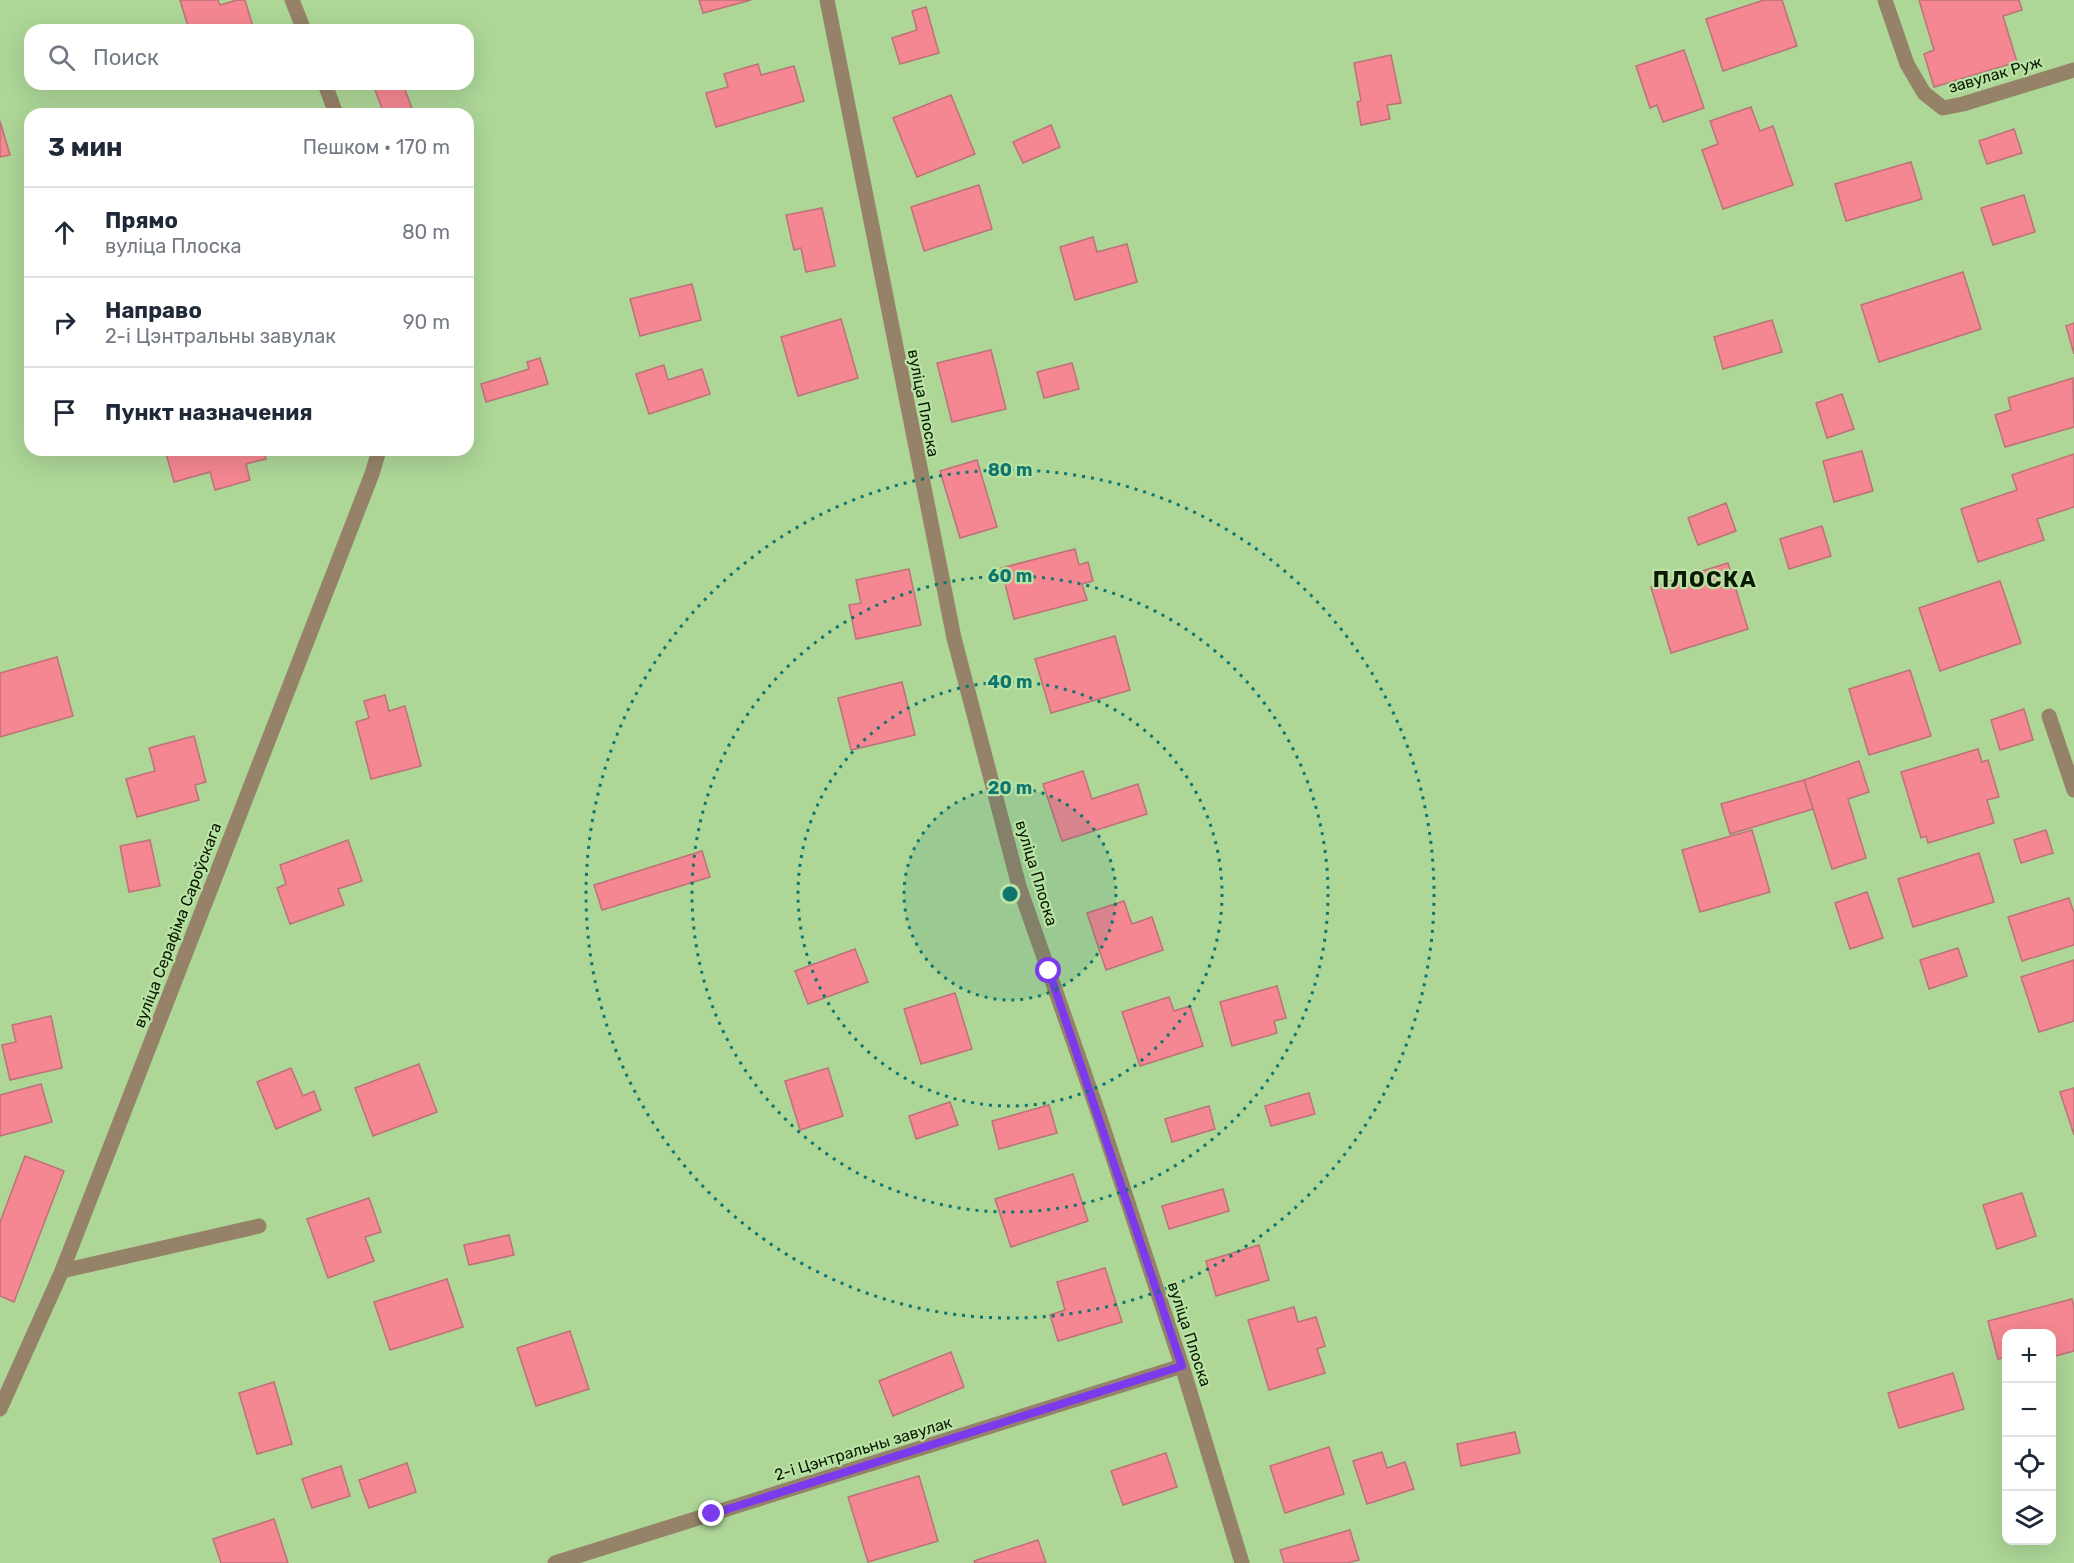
<!DOCTYPE html>
<html lang="ru">
<head>
<meta charset="utf-8">
<style>
  :root { --surface:#fff; --page:#f2f2f3; --text:#1f2937; --muted:#747a83; --line:#e0e1e3 }
  body { margin:0; font-family:Rubik,sans-serif; background:var(--page); color:var(--text) }
  .controls { position:absolute; right:18px; bottom:18px; display:grid; overflow:hidden; border-radius:12px; box-shadow:0 6px 24px #0002 }
  .controls button { width:54px; height:54px; display:grid; place-items:center; padding:0; border:0; border-bottom:2px solid var(--line); background:var(--surface); color:var(--text); font:30px sans-serif }
  .stop { position:absolute; width:18px; height:18px; margin:-14px; border:4px solid #7c3aed; border-radius:50%; background:#fff }
  .stop.end { background:#7c3aed; border-color:#fff; box-shadow:0 2px 6px #0008 }
  .list { margin:0; padding:0; list-style:none }
  h2 { display:flex; justify-content:space-between; align-items:center; height:78px; margin:0; padding:0 24px; font-size:26px }
  h2 small { font-size:20px; font-weight:400; color:var(--muted) }
  .list li { display:grid; grid-template-columns:39px 1fr auto; gap:18px; align-items:center; box-sizing:border-box; height:90px; padding:0 24px; border-top:2px solid var(--line) }
  .list b { display:block; font-size:22px; white-space:nowrap }
  .list p { margin:0; font-size:20px; white-space:nowrap; color:var(--muted) }
  .list em { font-size:20px; font-style:normal; color:var(--muted) }
  .icon { flex:none; width:33px; height:33px; fill:none; stroke:currentColor; stroke-width:2; stroke-linecap:round; stroke-linejoin:round }
  .map { position:relative; flex:none; width:2074px; height:1563px; overflow:hidden }
  .search { position:absolute; background:var(--surface); box-shadow:0 6px 24px #0002; left:24px; top:24px; width:450px; height:66px; display:flex; align-items:center; gap:15px; box-sizing:border-box; padding:0 21px; border-radius:18px; color:var(--muted); font-size:22px }
  .panel { position:absolute; background:var(--surface); box-shadow:0 6px 24px #0002; left:24px; top:108px; width:450px; height:348px; border-radius:18px }
  .map>svg:first-child { display:block }
  .building { fill:#f48791; stroke:#bd7278; stroke-width:1.5 }
  .lines { fill:none; stroke-linecap:round; stroke-linejoin:round }
  .minor { stroke:#958269; stroke-width:15 }
  .route { stroke:#7c3aed; stroke-width:8 }
  .ring { fill:none; stroke:#0f766e; stroke-width:3; stroke-dasharray:3 6 }
  .labels { text-anchor:middle; stroke-width:4.5; stroke-linejoin:round; paint-order:stroke }
  .street-label { font-size:16px; fill:#0c1a04; stroke:#b9e3a4 }
  .district-label { font-size:22px; font-weight:bold; letter-spacing:1.5px; fill:#0c1a04; stroke:#b9e3a4 }
  .centre { fill:#0f766e; stroke:#b9e3a4; stroke-width:3 }
  .ring-label { font-size:18px; text-anchor:middle; font-weight:bold; fill:#0f766e; stroke:#b9e3a4; stroke-width:4.5; stroke-linejoin:round; paint-order:stroke }
</style>
</head>
<body>
<div class="map">
<svg width="2074" height="1563" viewBox="0 0 2074 1563">
  <rect width="100%" height="100%" fill="#add697"/>
  <g class="building">
    <path d="M180,0H218L220,5L237,0H245L254,30H189Z"/>
    <path d="M699,0H751L703,13Z"/>
    <path d="M1764,0H1782L1797,46L1723,71L1706,19Z"/>
    <path d="M1919,0H2019L2022,10L2003,16L2017,62L1934,87L1924,54L1934,50Z"/>
    <path d="M926,7L939,53L900,64L892,38L917,30L912,11Z"/>
    <path d="M1684,50L1704,108L1663,122L1657,105L1650,108L1636,66Z"/>
    <path d="M1391,55L1401,103L1387,105L1390,119L1361,125L1357,102L1361,101L1354,63Z"/>
    <path d="M758,64L761,75L794,66L804,101L716,127L706,93L728,87L724,74Z"/>
    <path d="M383,84H403L414,114H384L374,87Z"/>
    <path d="M951,95L975,154L917,177L893,118Z"/>
    <path d="M1751,107L1760,131L1773,126L1793,185L1723,209L1702,150L1718,144L1710,121Z"/>
    <path d="M0,121L10,155L0,157Z"/>
    <path d="M1051,125L1060,147L1023,163L1013,142Z"/>
    <path d="M2014,129L2022,153L1987,164L1979,141Z"/>
    <path d="M1911,162L1922,199L1846,221L1835,184Z"/>
    <path d="M979,185L992,229L924,251L911,207Z"/>
    <path d="M2024,195L2035,232L1993,245L1981,208Z"/>
    <path d="M822,208L835,266L806,272L801,248L794,250L786,215Z"/>
    <path d="M1093,237L1097,252L1127,244L1137,282L1075,300L1060,247Z"/>
    <path d="M1963,272L1981,329L1879,362L1861,305Z"/>
    <path d="M692,284L701,320L640,336L630,299Z"/>
    <path d="M841,319L858,378L798,396L781,337Z"/>
    <path d="M1772,320L1782,352L1723,369L1714,337Z"/>
    <path d="M2074,323V354L2066,326Z"/>
    <path d="M991,350L1006,409L952,422L937,363Z"/>
    <path d="M540,358L548,384L486,402L481,384L529,369L527,362Z"/>
    <path d="M1072,363L1079,389L1044,398L1037,372Z"/>
    <path d="M664,365L668,380L702,369L710,394L649,414L636,374Z"/>
    <path d="M2073,378L2074,427L2005,447L1995,415L2011,410L2008,398Z"/>
    <path d="M1842,394L1854,429L1827,438L1816,403Z"/>
    <path d="M165,450H263L266,459L246,464L250,480L215,490L210,472L174,482Z"/>
    <path d="M1862,451L1873,491L1834,502L1823,461Z"/>
    <path d="M2074,454V507L2037,519L2044,540L1978,562L1961,509L2017,490L2012,475Z"/>
    <path d="M977,460L997,527L960,538L940,471Z"/>
    <path d="M1726,503L1736,531L1698,545L1688,518Z"/>
    <path d="M1822,526L1831,556L1789,569L1780,539Z"/>
    <path d="M1075,549L1079,565L1088,562L1093,581L1082,584L1087,600L1014,619L1001,568Z"/>
    <path d="M1728,563L1748,629L1671,653L1651,587Z"/>
    <path d="M909,569L921,625L856,639L849,605L861,603L856,580Z"/>
    <path d="M2000,581L2021,643L1940,671L1919,608Z"/>
    <path d="M1115,636L1130,690L1051,713L1035,659Z"/>
    <path d="M57,657L73,716L0,737V673Z"/>
    <path d="M1910,670L1931,736L1869,755L1849,689Z"/>
    <path d="M902,682L915,735L851,750L838,698Z"/>
    <path d="M385,695L389,711L405,706L421,766L371,779L356,722L369,718L364,701Z"/>
    <path d="M2024,709L2033,740L2000,750L1991,720Z"/>
    <path d="M194,736L206,782L195,785L199,800L137,817L126,779L155,771L149,748Z"/>
    <path d="M1978,749L1982,762L1988,760L1999,797L1987,800L1994,823L1928,843L1926,836L1921,838L1901,772Z"/>
    <path d="M1859,761L1869,792L1848,799L1866,858L1832,869L1804,780Z"/>
    <path d="M1083,771L1092,799L1138,784L1147,814L1062,841L1043,784Z"/>
    <path d="M1804,780L1813,809L1730,834L1721,804Z"/>
    <path d="M1752,830L1770,892L1700,912L1682,850Z"/>
    <path d="M2046,830L2053,853L2021,863L2014,840Z"/>
    <path d="M150,840L160,886L129,892L120,846Z"/>
    <path d="M348,840L362,881L338,889L344,905L290,924L277,888L286,884L280,865Z"/>
    <path d="M702,851L710,877L602,910L594,885Z"/>
    <path d="M1979,853L1994,902L1913,927L1898,879Z"/>
    <path d="M1867,892L1883,938L1850,949L1835,903Z"/>
    <path d="M2069,898L2074,913V945L2022,961L2008,917Z"/>
    <path d="M1124,901L1132,924L1152,917L1163,950L1106,970L1087,913Z"/>
    <path d="M1958,948L1967,976L1929,989L1920,960Z"/>
    <path d="M855,949L868,982L808,1004L795,971Z"/>
    <path d="M2074,960V1021L2039,1032L2021,977Z"/>
    <path d="M1277,986L1286,1018L1274,1021L1277,1033L1232,1046L1220,1002Z"/>
    <path d="M955,993L972,1049L921,1064L904,1009Z"/>
    <path d="M1169,997L1174,1011L1190,1006L1203,1046L1140,1066L1122,1012Z"/>
    <path d="M51,1016L62,1068L10,1080L2,1045L16,1042L12,1025Z"/>
    <path d="M419,1064L437,1112L373,1136L355,1088Z"/>
    <path d="M291,1068L303,1096L314,1091L321,1110L276,1129L257,1082Z"/>
    <path d="M828,1068L843,1116L800,1130L785,1081Z"/>
    <path d="M41,1084L52,1122L0,1136V1095Z"/>
    <path d="M2074,1088V1135L2060,1092Z"/>
    <path d="M1309,1093L1315,1114L1271,1126L1265,1106Z"/>
    <path d="M950,1102L958,1125L916,1139L909,1116Z"/>
    <path d="M1049,1105L1057,1133L999,1149L992,1121Z"/>
    <path d="M1209,1106L1215,1129L1172,1142L1165,1119Z"/>
    <path d="M25,1156L64,1171L14,1302L0,1296V1222Z"/>
    <path d="M1073,1174L1088,1221L1011,1247L995,1199Z"/>
    <path d="M1223,1189L1229,1211L1169,1229L1162,1206Z"/>
    <path d="M2022,1193L2036,1236L1997,1249L1983,1205Z"/>
    <path d="M369,1198L381,1232L365,1237L374,1261L328,1278L307,1219Z"/>
    <path d="M509,1235L514,1255L469,1265L464,1245Z"/>
    <path d="M1259,1245L1269,1280L1216,1296L1206,1261Z"/>
    <path d="M1105,1268L1122,1322L1058,1341L1050,1315L1065,1310L1057,1282Z"/>
    <path d="M447,1279L463,1327L390,1350L374,1302Z"/>
    <path d="M2072,1299L2074,1308V1351L2052,1357V1334H2006V1357L1998,1359L1988,1321Z"/>
    <path d="M1294,1307L1298,1322L1316,1317L1325,1346L1317,1349L1325,1373L1269,1390L1248,1320Z"/>
    <path d="M570,1331L589,1389L536,1406L517,1348Z"/>
    <path d="M951,1352L964,1387L893,1416L879,1381Z"/>
    <path d="M1953,1373L1964,1409L1899,1428L1888,1393Z"/>
    <path d="M274,1382L292,1444L257,1454L239,1393Z"/>
    <path d="M1515,1432L1520,1453L1461,1466L1457,1444Z"/>
    <path d="M1329,1447L1344,1494L1285,1513L1270,1466Z"/>
    <path d="M1382,1452L1387,1468L1405,1462L1414,1489L1367,1504L1353,1461Z"/>
    <path d="M1166,1453L1177,1487L1123,1505L1111,1471Z"/>
    <path d="M407,1463L416,1492L369,1508L359,1480Z"/>
    <path d="M341,1466L350,1496L312,1508L302,1479Z"/>
    <path d="M919,1476L938,1541L868,1562L848,1497Z"/>
    <path d="M274,1519L288,1563H221L213,1539Z"/>
    <path d="M1350,1530L1359,1560L1347,1563H1284L1280,1550Z"/>
    <path d="M1038,1540L1046,1563H975L974,1561Z"/>
  </g>
  <g class="lines">
    <g class="minor">
      <path d="M292,0L304,30"/>
      <path d="M827,0L954,638L1019,886L1100,1118L1182,1366L1242,1563"/>
      <path d="M1885,0L1907,64L1924,93L1943,108L1963,104L2074,70"/>
      <path d="M325,84L336,114"/>
      <path d="M2049,716L2074,790"/>
      <path d="M62,1271L259,1226"/>
      <path d="M0,1409L62,1271L372,474L379,450"/>
      <path d="M555,1563L1182,1366"/>
    </g>
  </g>
  <g class="lines">
    <path class="route" d="M712,1514L1182,1366L1049,971"/>
  </g>
  <circle cx="1010" cy="894" r="106" fill="#0f766e" fill-opacity=".12"/>
  <g class="ring">
    <circle cx="1010" cy="894" r="106"/>
    <circle cx="1010" cy="894" r="212"/>
    <circle cx="1010" cy="894" r="318"/>
    <circle cx="1010" cy="894" r="424"/>
  </g>
  <g class="labels">
    <g class="street-label">
      <text transform="translate(1995 74) rotate(-16)" y="6">завулак Руж</text>
      <text transform="translate(924 403) rotate(79)" y="6">вуліца Плоска</text>
      <text transform="translate(1037 873) rotate(73)" y="6">вуліца Плоска</text>
      <text transform="translate(177 925) rotate(-69)" y="6">вуліца Серафіма Сароўскага</text>
      <text transform="translate(1190 1334) rotate(72)" y="6">вуліца Плоска</text>
      <text transform="translate(863 1448) rotate(-17)" y="6">2-і Цэнтральны завулак</text>
    </g>
    <g class="district-label">
      <text x="1705" y="587">ПЛОСКА</text>
    </g>
  </g>
  <circle cx="1010" cy="894" r="9" class="centre"/>
  <g class="ring-label">
    <text x="1010" y="476">80 m</text>
    <text x="1010" y="582">60 m</text>
    <text x="1010" y="688">40 m</text>
    <text x="1010" y="794">20 m</text>
  </g>
</svg>
<div class="controls">
<button>+</button>
<button>−</button>
<button><svg class="icon" aria-label="locate" viewBox="0 0 24 24"><circle cx="12" cy="12" r="6"/><path d="M12 2v4M12 18v4M2 12h4M18 12h4"/></svg></button>
<button><svg class="icon" aria-label="layers" viewBox="0 0 24 24"><path d="M12 4l9 5-9 5-9-5zM3 14l9 5 9-5"/></svg></button>
</div>
<div class="stop" style="left:1049px;top:971px"></div>
<div class="stop end" style="left:712px;top:1514px"></div>
<div class="search"><svg class="icon" aria-label="search" viewBox="0 0 24 24"><circle cx="10" cy="10" r="6"/><path d="M15 15l6 6"/></svg>Поиск</div>
<section class="panel">
<h2>3 мин<small>Пешком · 170 m</small></h2>
<ul class="list">
<li><svg class="icon" aria-label="ahead" viewBox="0 0 24 24"><path d="M12 20V5M6 11l6-6 6 6"/></svg><div><b>Прямо</b><p>вуліца Плоска</p></div><em>80 m</em></li>
<li><svg class="icon" aria-label="right" viewBox="0 0 24 24"><path d="M7 20v-9h11M14 6l5 5-5 5"/></svg><div><b>Направо</b><p>2-і Цэнтральны завулак</p></div><em>90 m</em></li>
<li><svg class="icon" aria-label="arrive" viewBox="0 0 24 24"><path d="M6 21V4h12l-3 4 3 4H6"/></svg><div><b>Пункт назначения</b></div></li>
</ul>
</section>
</div>
</body>
</html>
